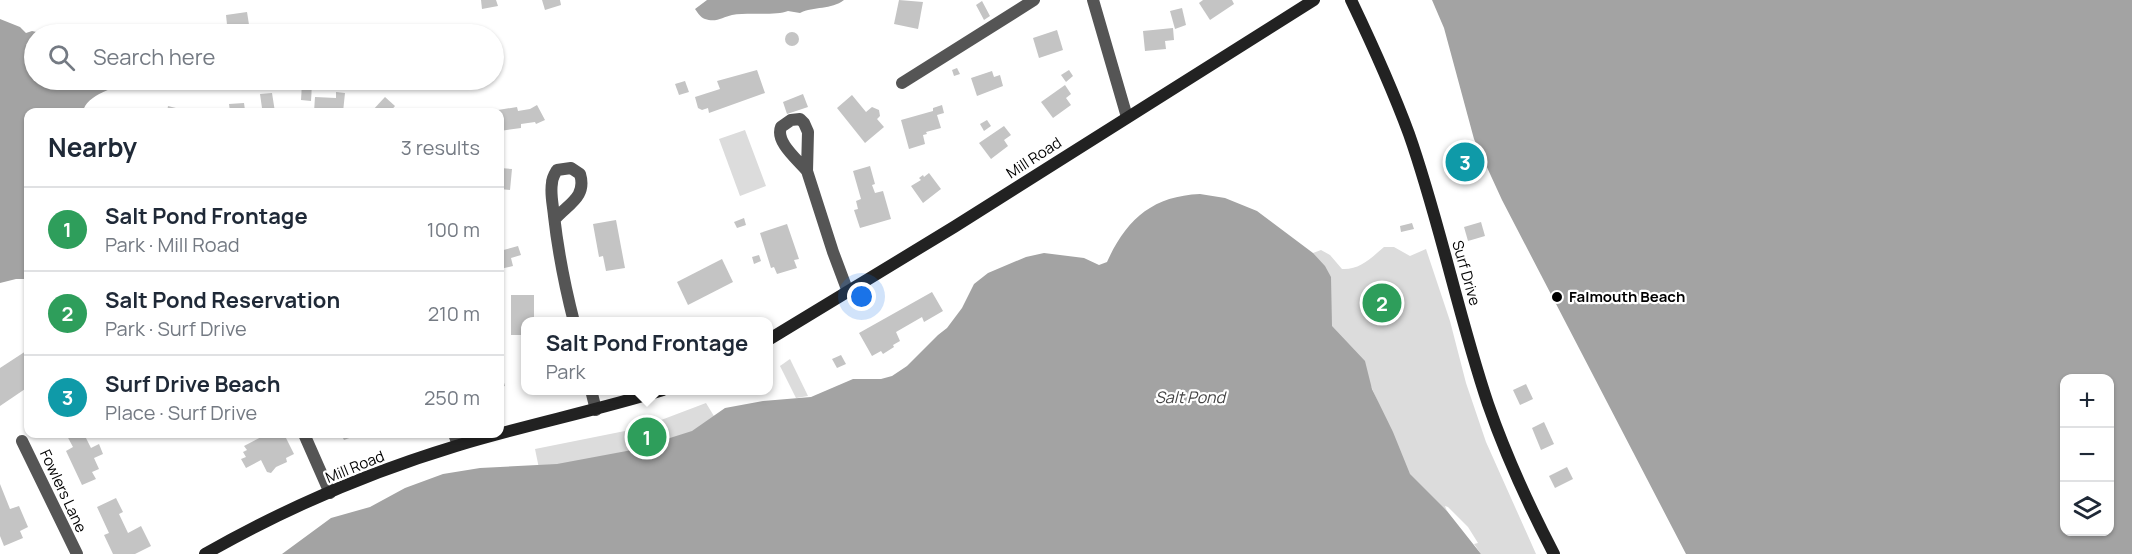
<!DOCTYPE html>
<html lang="en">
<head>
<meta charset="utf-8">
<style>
  :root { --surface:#fff; --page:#f2f2f3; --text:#1f2937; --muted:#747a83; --line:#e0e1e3; --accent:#000 }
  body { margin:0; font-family:Manrope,sans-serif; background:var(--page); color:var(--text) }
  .controls { position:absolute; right:18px; bottom:18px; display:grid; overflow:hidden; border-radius:12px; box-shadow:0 2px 4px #0004 }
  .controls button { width:54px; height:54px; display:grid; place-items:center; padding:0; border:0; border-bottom:2px solid var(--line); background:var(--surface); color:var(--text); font:30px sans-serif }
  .you { position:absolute; left:862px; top:297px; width:21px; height:21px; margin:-15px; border:4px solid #fff; border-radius:50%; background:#1a73e8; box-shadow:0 0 0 9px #1a73e833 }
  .badge { display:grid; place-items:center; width:39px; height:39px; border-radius:50%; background:var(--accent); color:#fff; font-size:20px; font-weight:700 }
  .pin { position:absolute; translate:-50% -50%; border:3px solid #fff; box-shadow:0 2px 6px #0006 }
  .popup { position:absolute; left:521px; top:317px; width:252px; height:78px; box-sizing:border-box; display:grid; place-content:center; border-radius:12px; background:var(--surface); filter:drop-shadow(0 2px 4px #0005); font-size:20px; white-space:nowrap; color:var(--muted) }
  .popup b { font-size:22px; color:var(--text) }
  .popup::after { content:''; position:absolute; left:50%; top:100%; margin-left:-12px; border:12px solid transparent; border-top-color:var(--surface) }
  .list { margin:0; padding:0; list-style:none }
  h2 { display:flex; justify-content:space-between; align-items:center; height:78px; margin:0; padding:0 24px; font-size:26px }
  h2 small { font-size:20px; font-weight:400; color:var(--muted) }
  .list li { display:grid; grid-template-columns:39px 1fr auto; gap:18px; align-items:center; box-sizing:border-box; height:84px; padding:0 24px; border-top:2px solid var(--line) }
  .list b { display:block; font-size:22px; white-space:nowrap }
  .list p { margin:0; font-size:20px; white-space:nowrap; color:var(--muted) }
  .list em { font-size:20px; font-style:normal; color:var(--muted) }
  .icon { flex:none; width:33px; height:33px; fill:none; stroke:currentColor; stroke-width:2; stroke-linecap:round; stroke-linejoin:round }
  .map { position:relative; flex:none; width:2132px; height:554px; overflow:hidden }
  .search { position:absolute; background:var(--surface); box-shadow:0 2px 4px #0004; left:24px; top:24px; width:480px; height:66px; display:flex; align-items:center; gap:15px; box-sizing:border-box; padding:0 21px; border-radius:33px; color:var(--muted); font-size:22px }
  .panel { position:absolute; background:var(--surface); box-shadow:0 2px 4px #0004; left:24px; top:108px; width:480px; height:330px; border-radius:12px }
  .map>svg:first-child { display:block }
  .green { fill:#dcdcdc }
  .water { fill:#a3a3a3; fill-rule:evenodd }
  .building { fill:#c4c4c4 }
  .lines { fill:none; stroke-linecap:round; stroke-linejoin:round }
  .street { stroke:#555; stroke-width:12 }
  .secondary { stroke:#222; stroke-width:12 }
  .poi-dot { fill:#000; stroke:#fff; stroke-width:2 }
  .labels { text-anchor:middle; stroke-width:4.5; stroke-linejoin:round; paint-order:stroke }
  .street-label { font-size:15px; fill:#000; stroke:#fff }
  .poi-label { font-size:15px; font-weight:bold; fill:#000; stroke:#fff; text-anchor:start }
  .water-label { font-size:16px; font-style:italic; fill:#444; stroke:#fff }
</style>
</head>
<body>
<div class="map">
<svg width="2132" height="554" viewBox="0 0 2132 554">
  <rect width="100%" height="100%" fill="#fff"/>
  <g class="green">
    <path d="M745,130L766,186L740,196L719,139Z"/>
    <path d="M1384,247H1394L1410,256L1426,249L1450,321L1466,383L1486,442L1536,554H1481L1474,544L1478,543L1468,527L1448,507L1445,506L1447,511L1412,481L1371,386L1325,326L1313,253L1321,250L1330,255L1342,269C1360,270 1371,258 1384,247Z"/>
    <path d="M790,359L808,396L796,398L780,366Z"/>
    <path d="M706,403L720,426L541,478L535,449L640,428Z"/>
  </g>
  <g class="water">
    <path d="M707,0H844C831,10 814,6 800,13L788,11C776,16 747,12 732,15C723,17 716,23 705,19C700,17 698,13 695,9Z"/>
    <path d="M1432,0H2132V554H1686L1502,200L1474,139L1444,28ZM2110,378V532H2064V378Z"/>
    <path d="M0,19L20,27L26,33L32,31L45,34H34V80H131C117,88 86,94 83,112H28V279H16L0,283Z"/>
    <path d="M213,28L226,34H185L188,32L194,33Z"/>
    <path d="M1200,194L1225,198L1257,211L1313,253L1325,266L1331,277L1332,326L1365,361L1372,389L1393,432L1410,474L1447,511L1481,554H282L331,518L370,507L405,488L443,474L480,468L557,464L632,450L692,431L725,408L763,401L811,397L853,379H881L892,376L907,366L938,335L947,328L962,308L974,284L988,273L1026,257L1044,253L1084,258L1099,265L1107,262C1126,220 1152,196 1200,194Z"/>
  </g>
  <g class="building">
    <path d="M481,0H496L498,6L482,9Z"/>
    <path d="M542,0H560L561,5L545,10Z"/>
    <path d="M899,0L923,2L918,29L894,24Z"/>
    <path d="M1203,0H1232L1234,4L1210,20L1199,3Z"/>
    <path d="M982,1L990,16L984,20L976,5Z"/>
    <path d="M1182,8L1186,25L1175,29L1170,11Z"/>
    <path d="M247,12L250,31L228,34L226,15Z"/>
    <path d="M1173,28L1174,40L1165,41L1166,49L1145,51L1143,31Z"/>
    <path d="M1057,30L1063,50L1039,58L1033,38Z"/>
    <circle cx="792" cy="39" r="7"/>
    <path d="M957,68L960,74L954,76L952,70Z"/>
    <path d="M757,70L765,93L709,113L708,108L702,110L698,108L695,97L720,89L717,81Z"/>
    <path d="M1069,70L1073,76L1066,82L1061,75Z"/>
    <path d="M992,71L994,77L1000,75L1003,86L977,96L971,78Z"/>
    <path d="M685,81L689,92L679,95L675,84Z"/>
    <path d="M302,83L312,84L311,101L301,100Z"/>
    <path d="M1065,85L1071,94L1066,98L1071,105L1053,118L1041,102Z"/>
    <path d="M336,92L345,93L343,112H314L315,97L336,98Z"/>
    <path d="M272,93L275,112H230L229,104L244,103L245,110L262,108L260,94Z"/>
    <path d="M803,94L808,107L787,114L783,102Z"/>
    <path d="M852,95L866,112L872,107L879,110L880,116L877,119L884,127L865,143L837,108Z"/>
    <path d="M385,97L395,106L390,112H371Z"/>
    <path d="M537,105L545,120L536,124L535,122L521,124V128L500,131V112L492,111L517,107L518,111L530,109Z"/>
    <path d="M942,105L944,113L937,115L941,128L926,132L927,134L923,135L925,144L909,149L901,120L933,111V108Z"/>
    <path d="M168,106L180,109L179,112H167Z"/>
    <path d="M987,120L991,126L984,131L980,124Z"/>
    <path d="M1004,126L1011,135L1004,140L1008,146L991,159L979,143Z"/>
    <path d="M870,166L875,184L872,185L875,193L883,191L891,219L860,228L854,210L858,209L856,201L861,199L853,171Z"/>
    <path d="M500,168L512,169L510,190L500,189Z"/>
    <path d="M929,173L941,189L923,203L911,186L921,180L919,178L923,175L924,177Z"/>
    <path d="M744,218L746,225L737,228L734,222Z"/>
    <path d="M616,220L625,268L606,271L603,256L599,257L593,224Z"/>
    <path d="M1481,222L1485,236L1468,241L1464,227Z"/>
    <path d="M1412,223L1414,229L1401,232L1400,226Z"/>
    <path d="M787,224L799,259L794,260L797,268L777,274L774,267L771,268L760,233Z"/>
    <path d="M518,246L521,255L511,258L513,266L500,269V251Z"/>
    <path d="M759,255L761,261L754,264L752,257Z"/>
    <path d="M722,259L733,282L688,305L677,282Z"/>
    <path d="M932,292L943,311L924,322L922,317L896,332L900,341L893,345L894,347L883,354L881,351L872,356L859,333Z"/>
    <path d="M511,295H534V322H526V335H511Z"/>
    <path d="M26,351L28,355V387L0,406V368Z"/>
    <path d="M841,355L846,364L837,368L832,359Z"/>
    <path d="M500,369L505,386L500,387Z"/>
    <path d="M1526,384L1533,399L1520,405L1513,390Z"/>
    <path d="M1544,422L1554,444L1541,450L1532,428Z"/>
    <path d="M66,434H84L91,448L99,444L103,454L94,458L99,469L92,472L96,479L82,485L66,451L73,447Z"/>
    <path d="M264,434H284L294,454L286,458L287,462L276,467L271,473L267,472L261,460L246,468L241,459L246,457L243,452L247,450L244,446L265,435Z"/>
    <path d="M341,434H360L344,440Z"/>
    <path d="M1567,467L1573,479L1555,488L1549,476Z"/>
    <path d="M0,484L10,509L19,506L28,527L20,531L23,538L4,546L0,536Z"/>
    <path d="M116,498L123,512L119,514L128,533L141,526L151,546L135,554H113L104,535L109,533L97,507Z"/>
  </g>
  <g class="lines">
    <g class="street">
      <path d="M1093,0L1127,117"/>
      <path d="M902,83L1034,0"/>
      <path d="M807,171C798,160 775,142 781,127L791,120L800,119L804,123L808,132L807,171L833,252L848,292"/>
      <path d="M555,219C568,204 587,197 580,174L571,168L557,170C554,175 552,178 552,183C550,193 553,205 554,216C558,251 565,287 574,322"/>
      <path d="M591,390L596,410"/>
      <path d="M304,434L330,493"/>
      <path d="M454,434L458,445"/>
      <path d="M22,441L77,554"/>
    </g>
    <g class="secondary">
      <path d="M1351,0C1372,44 1392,88 1409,134C1440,222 1458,315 1488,404C1506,456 1529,506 1554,554"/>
      <path d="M768,340L954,227L1314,0"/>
      <path d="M205,554C284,509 370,472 456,446C525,425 595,411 663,390"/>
    </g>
  </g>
  <circle class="poi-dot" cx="1557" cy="297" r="6"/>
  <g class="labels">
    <g class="street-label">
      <text transform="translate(1034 158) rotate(-33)" y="5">Mill Road</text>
      <text transform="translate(1466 273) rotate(74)" y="5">Surf Drive</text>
      <text transform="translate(355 467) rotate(-22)" y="5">Mill Road</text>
      <text transform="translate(63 491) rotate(65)" y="5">Fowlers Lane</text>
    </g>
    <g class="poi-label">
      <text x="1569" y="302">Falmouth Beach</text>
    </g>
    <g class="water-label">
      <text x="1190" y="403">Salt Pond</text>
    </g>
  </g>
</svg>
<div class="controls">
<button>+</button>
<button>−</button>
<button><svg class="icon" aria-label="layers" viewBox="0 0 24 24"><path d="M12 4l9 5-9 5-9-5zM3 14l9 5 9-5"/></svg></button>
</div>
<div class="you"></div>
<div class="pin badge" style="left:647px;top:437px;background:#2e9e5b">1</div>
<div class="popup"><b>Salt Pond Frontage</b>Park</div>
<div class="pin badge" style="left:1382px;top:303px;background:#2e9e5b">2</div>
<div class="pin badge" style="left:1465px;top:162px;background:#0f9aa8">3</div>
<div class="search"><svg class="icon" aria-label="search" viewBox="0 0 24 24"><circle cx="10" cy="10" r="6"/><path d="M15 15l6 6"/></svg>Search here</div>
<section class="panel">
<h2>Nearby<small>3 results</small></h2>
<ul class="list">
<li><span class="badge" style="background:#2e9e5b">1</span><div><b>Salt Pond Frontage</b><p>Park · Mill Road</p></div><em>100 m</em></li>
<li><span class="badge" style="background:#2e9e5b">2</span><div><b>Salt Pond Reservation</b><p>Park · Surf Drive</p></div><em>210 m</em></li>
<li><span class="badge" style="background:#0f9aa8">3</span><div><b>Surf Drive Beach</b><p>Place · Surf Drive</p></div><em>250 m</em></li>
</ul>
</section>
</div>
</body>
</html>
